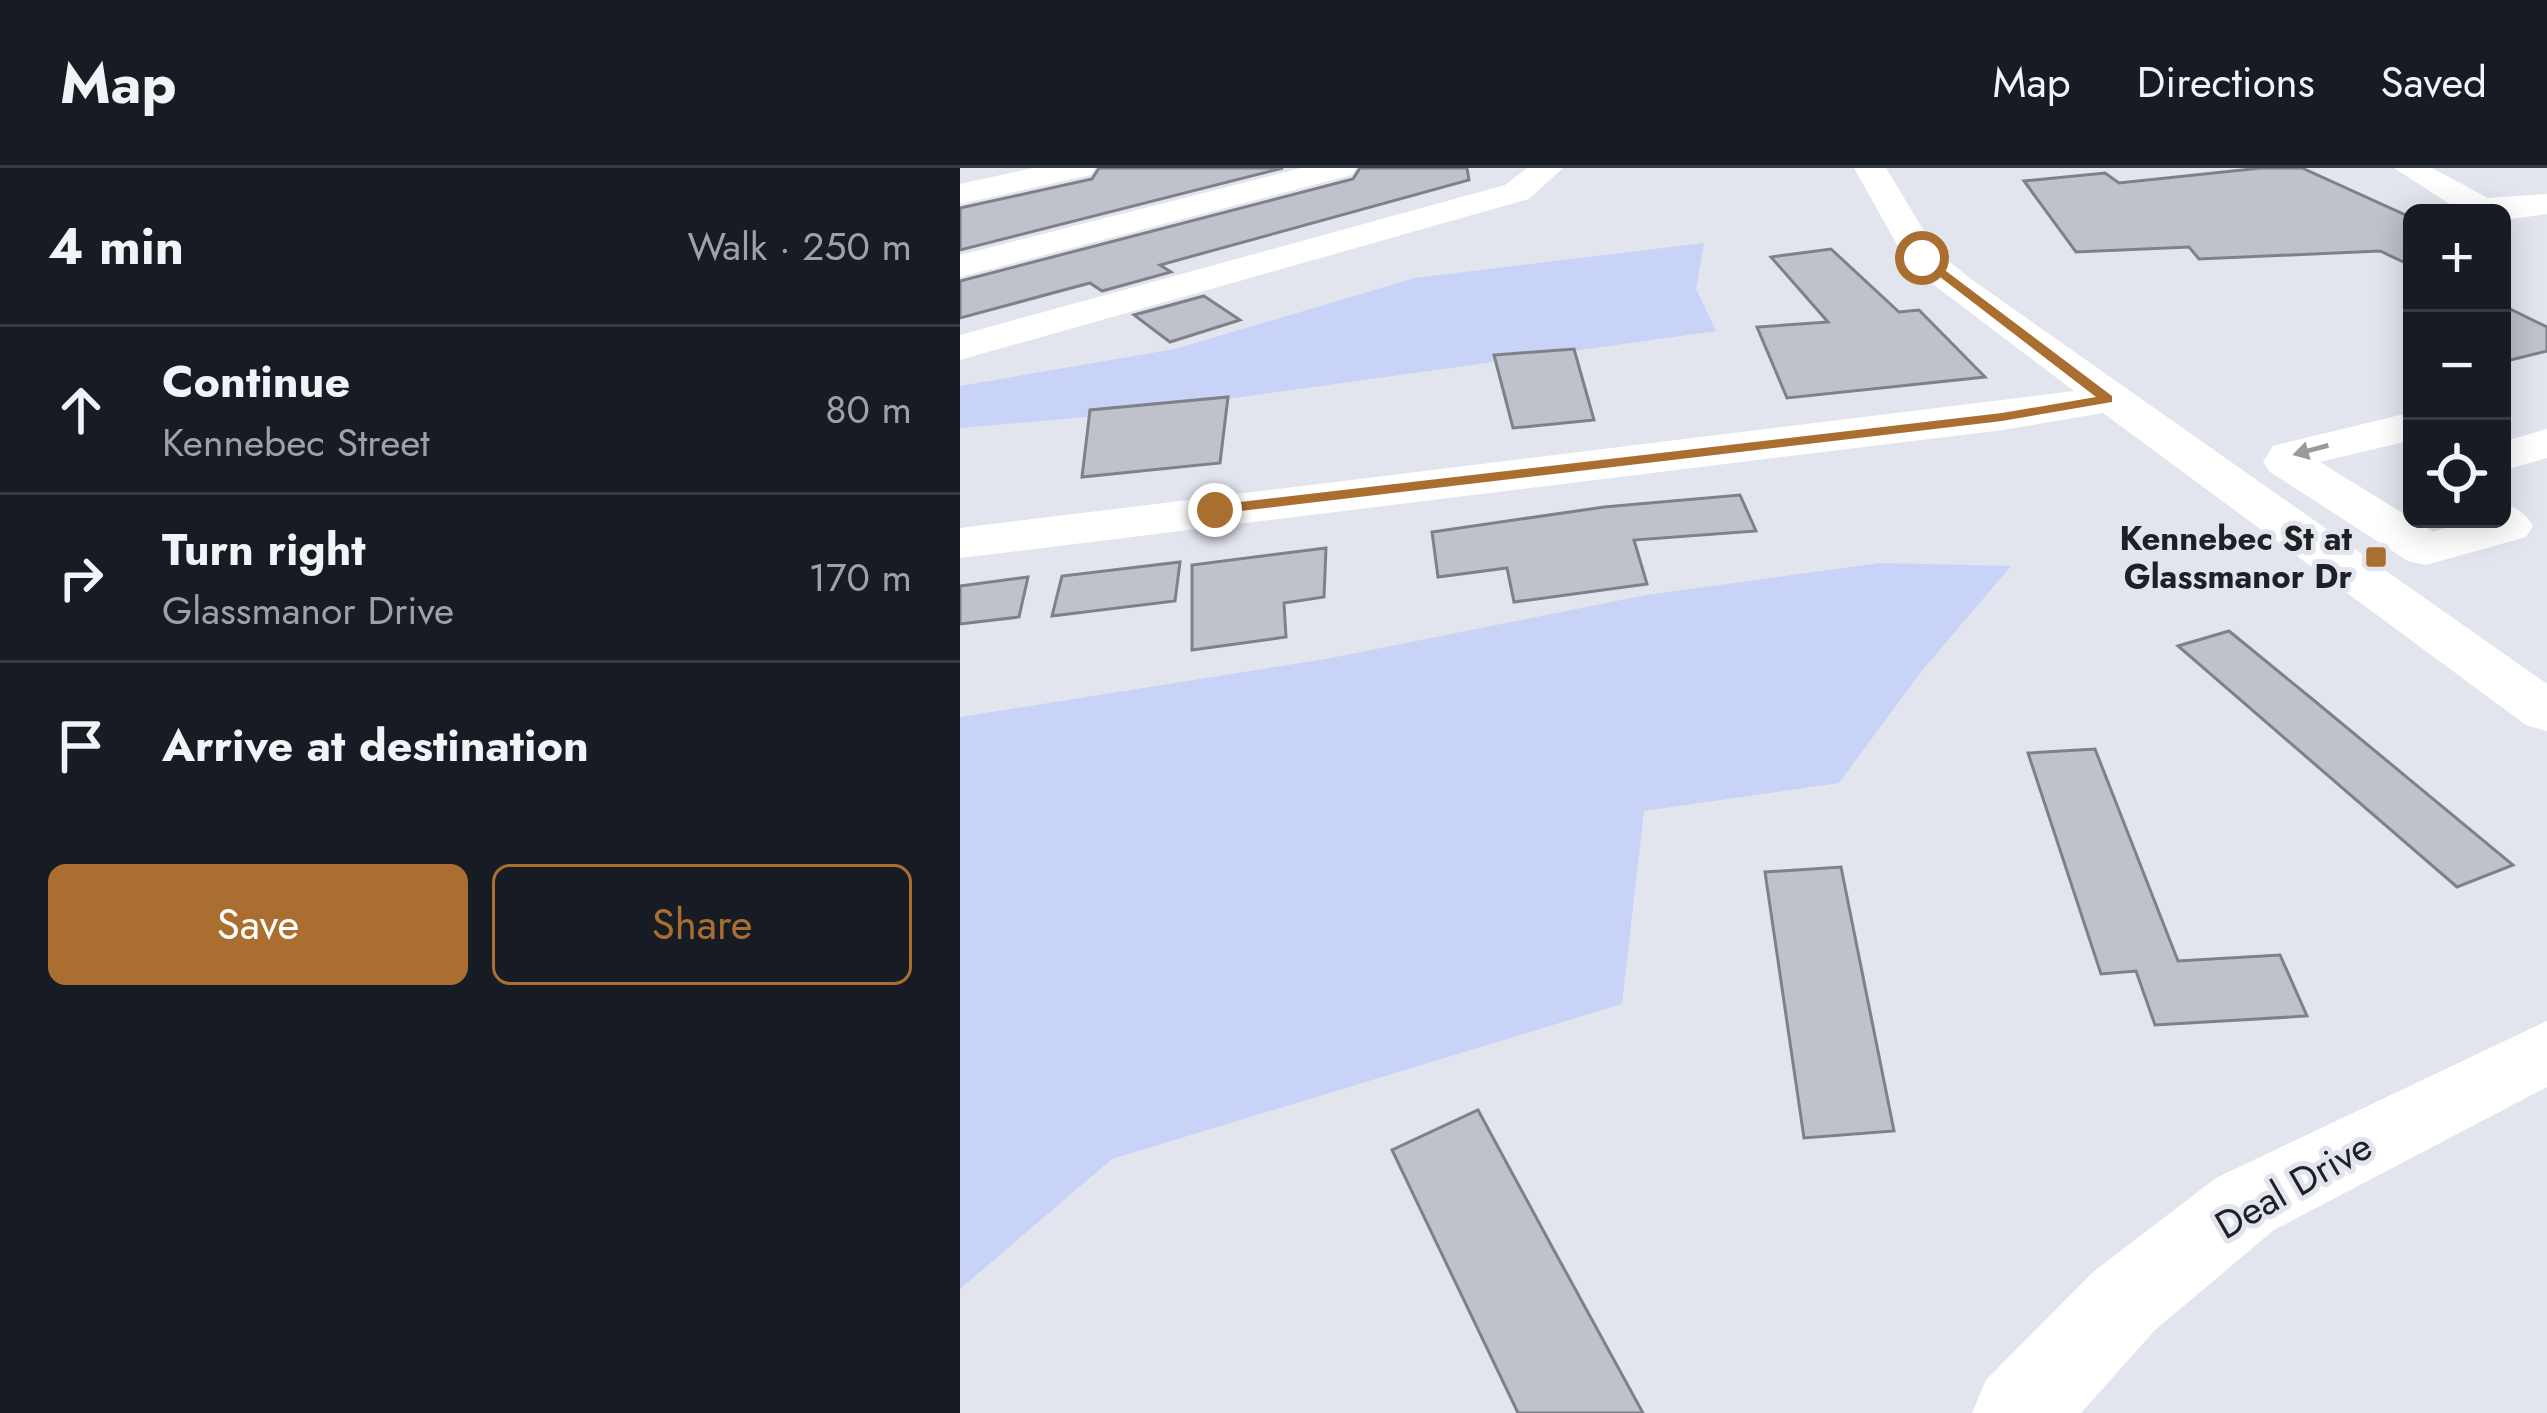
<!DOCTYPE html>
<html lang="en">
<head>
<meta charset="utf-8">
<style>
  :root { --surface:#171b24; --page:#20242c; --text:#f1f3f6; --muted:#9ea1a6; --line:#363941; --accent:#aa6f30 }
  body { margin:0; font-family:Jost,sans-serif; background:var(--page); color:var(--text) }
  .controls { position:absolute; right:36px; top:36px; display:grid; overflow:hidden; border-radius:18px; box-shadow:0 6px 30px #0003 }
  .controls button { width:108px; height:108px; display:grid; place-items:center; padding:0; border:0; border-bottom:3px solid var(--line); background:var(--surface); color:var(--text); font:60px sans-serif }
  .stop { position:absolute; width:36px; height:36px; margin:-27px; border:9px solid #aa6f30; border-radius:50%; background:#fff }
  .stop.end { background:#aa6f30; border-color:#fff; box-shadow:0 3px 12px #0008 }
  .list { margin:0; padding:0; list-style:none }
  h2 { display:flex; justify-content:space-between; align-items:center; height:156px; margin:0; padding:0 48px; font-size:51px }
  h2 small { font-size:39px; font-weight:400; color:var(--muted) }
  .list li { display:grid; grid-template-columns:78px 1fr auto; gap:36px; align-items:center; box-sizing:border-box; height:168px; padding:0 48px; border-top:3px solid var(--line) }
  .list b { display:block; font-size:45px; white-space:nowrap }
  .list p { margin:0; font-size:39px; white-space:nowrap; color:var(--muted) }
  .list em { font-size:39px; font-style:normal; color:var(--muted) }
  .actions { display:flex; gap:24px; padding:36px 48px }
  .actions a { flex:1; padding:27px 0; border:3px solid var(--accent); border-radius:18px; text-align:center; font-size:42px; color:var(--accent) }
  .actions .main { background:var(--accent); color:#fff }
  .icon { flex:none; width:66px; height:66px; fill:none; stroke:currentColor; stroke-width:2; stroke-linecap:round; stroke-linejoin:round }
  .map { position:relative; flex:none; width:1587px; height:1245px; overflow:hidden }
  header { display:flex; align-items:center; gap:72px; box-sizing:border-box; height:168px; padding:0 60px; background:var(--surface); border-bottom:3px solid var(--line) }
  header strong { font-size:57px }
  nav { display:flex; gap:66px; margin-inline-start:auto; font-size:42px }
  main { display:flex }
  aside { flex:1; background:var(--surface) }
  .map>svg:first-child { display:block }
  .green { fill:#c9d2f7 }
  .building { fill:#bfc1cb; stroke:#7f8189; stroke-width:3 }
  .lines { fill:none; stroke-linecap:round; stroke-linejoin:round }
  .minor { fill:#fff; fill-rule:evenodd }
  .oneway { fill:#9a9b9c }
  .route { fill:#aa6f30 }
  .poi-dot { fill:#aa6f30; stroke:#e3e5ee; stroke-width:4.5 }
  .labels { text-anchor:middle; stroke-width:10; stroke-linejoin:round; paint-order:stroke }
  .poi-label { font-size:33px; font-weight:bold; fill:#1f2023; stroke:#e3e5ee; text-anchor:end }
  .near-street-label { font-size:39px; fill:#1f2023; stroke:#e3e5ee }
</style>
</head>
<body>
<header>
<strong>Map</strong>
<nav><a>Map</a><a>Directions</a><a>Saved</a></nav>
</header>
<main>
<aside>
<h2>4 min<small>Walk · 250 m</small></h2>
<ul class="list">
<li><svg class="icon" aria-label="ahead" viewBox="0 0 24 24"><path d="M12 20V5M6 11l6-6 6 6"/></svg><div><b>Continue</b><p>Kennebec Street</p></div><em>80 m</em></li>
<li><svg class="icon" aria-label="right" viewBox="0 0 24 24"><path d="M7 20v-9h11M14 6l5 5-5 5"/></svg><div><b>Turn right</b><p>Glassmanor Drive</p></div><em>170 m</em></li>
<li><svg class="icon" aria-label="arrive" viewBox="0 0 24 24"><path d="M6 21V4h12l-3 4 3 4H6"/></svg><div><b>Arrive at destination</b></div></li>
</ul>
<div class="actions"><a class="main">Save</a><a>Share</a></div>
</aside>
<div class="map">
<svg width="1587" height="1245" viewBox="0 0 1587 1245">
  <rect width="100%" height="100%" fill="#e3e5ee"/>
  <g class="green">
    <path d="M744,75L736,121L756,163L151,247L0,260V218L215,181L455,110Z"/>
    <path d="M920,395L1051,398L960,505L879,615L684,643L662,836L152,991L0,1121V549L366,491L686,427Z"/>
  </g>
  <g class="building">
    <path d="M139,0H323L0,82V40L132,11Z"/>
    <path d="M400,0H507L509,12L200,97L211,104L142,123L130,115L0,150V113L393,11Z"/>
    <path d="M1301,0H1342L1452,50V98L1420,83L1239,91L1229,79L1116,84L1064,13L1145,5L1159,15Z"/>
    <path d="M871,81L939,144L959,142L1025,209L827,230L797,159L868,154L811,89Z"/>
    <path d="M244,128L280,152L210,174L174,147Z"/>
    <path d="M1542,137L1587,159V183L1542,194Z"/>
    <path d="M614,181L634,252L553,260L534,187Z"/>
    <path d="M268,229L260,295L122,309L130,242Z"/>
    <path d="M780,327L796,363L674,372L687,416L554,434L547,400L478,409L472,364L644,339Z"/>
    <path d="M366,380L364,429L324,435L326,469L232,482V397Z"/>
    <path d="M220,394L215,433L92,448L102,408Z"/>
    <path d="M68,409L59,449L0,456V418Z"/>
    <path d="M1269,463L1351,530L1553,697L1497,719L1218,478Z"/>
    <path d="M1135,581L1218,793L1320,787L1347,848L1195,857L1176,803L1141,806L1068,585Z"/>
    <path d="M881,699L934,963L844,970L805,704Z"/>
    <path d="M518,942L590,1075L683,1245H558L432,982Z"/>
  </g>
  <g class="lines">
    <g class="minor">
      <path d="M73,0H135L131,7L0,36V16Z"/>
      <path d="M341,0H396L392,7L0,109V87Z"/>
      <path d="M567,0H603L569,31L0,192V167L545,17Z"/>
      <path d="M894,0H926L976,83L1011,111L1587,516V563L1566,557L1143,245L1043,262L0,390V360L1114,223L949,98Z"/>
      <path d="M1434,0H1472L1528,30L1587,26V46L1544,52L1542,45L1502,44Z"/>
      <path d="M1452,244V272L1360,294L1473,364L1517,351H1542V336C1558,340 1564,344 1573,358L1566,369L1466,397L1448,393L1310,304L1303,294L1313,278Z"/>
      <path d="M1587,261V290L1542,303V274Z"/>
      <path d="M1587,853V919L1314,1062L1195,1162L1121,1245H1012L1026,1212L1133,1104L1256,1010Z"/>
    </g>
  </g>
  <defs><path id="oneway-solid" d="M-6-.8H1V-3.2L6.5 0L1 3.2V.8H-6Z" transform="scale(3)"/></defs>
  <use class="oneway" href="#oneway-solid" transform="translate(1351 282) rotate(165)"/>
  <path class="route" d="M958,88H966L1152,228V234L1042,253L255,346L247,342L255,337L1042,245L1136,229L958,92Z"/>
  <rect class="poi-dot" x="1404" y="377" width="24" height="24" rx="6"/>
  <g class="labels">
    <g class="poi-label">
      <text x="1392" y="382">Kennebec St at<tspan x="1392" dy="38">Glassmanor Dr</tspan></text>
    </g>
    <g class="near-street-label">
      <text transform="translate(1333 1017) rotate(-30)" y="14">Deal Drive</text>
    </g>
  </g>
</svg>
<div class="controls">
<button>+</button>
<button>−</button>
<button><svg class="icon" aria-label="locate" viewBox="0 0 24 24"><circle cx="12" cy="12" r="6"/><path d="M12 2v4M12 18v4M2 12h4M18 12h4"/></svg></button>
</div>
<div class="stop" style="left:962px;top:90px"></div>
<div class="stop end" style="left:255px;top:342px"></div>
</div>
</main>
</body>
</html>
